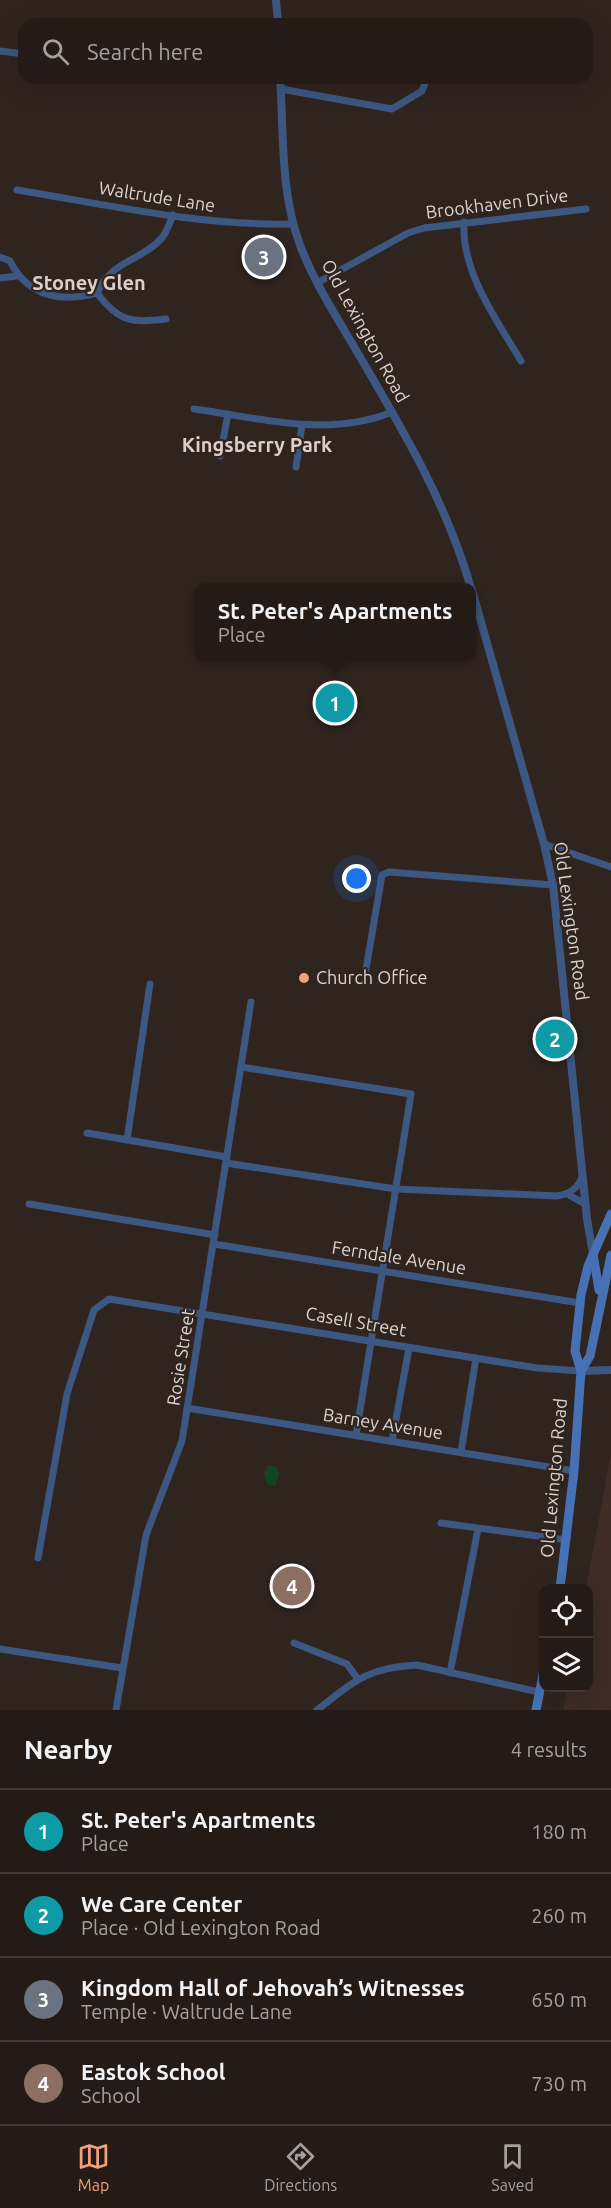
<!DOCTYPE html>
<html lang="en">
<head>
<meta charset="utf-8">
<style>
  :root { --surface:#241b17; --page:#302824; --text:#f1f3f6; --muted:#a3a1a1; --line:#413936; --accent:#f1a17b }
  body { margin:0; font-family:Ubuntu,sans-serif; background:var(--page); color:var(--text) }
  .controls { position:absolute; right:18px; bottom:18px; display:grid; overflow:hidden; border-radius:12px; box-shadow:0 6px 24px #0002 }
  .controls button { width:54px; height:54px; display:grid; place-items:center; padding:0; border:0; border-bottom:2px solid var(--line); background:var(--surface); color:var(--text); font:30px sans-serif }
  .you { position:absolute; left:357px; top:879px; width:21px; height:21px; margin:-15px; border:4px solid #fff; border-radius:50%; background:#1a73e8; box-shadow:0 0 0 9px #1a73e833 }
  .badge { display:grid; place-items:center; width:39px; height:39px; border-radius:50%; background:var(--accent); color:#fff; font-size:20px; font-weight:700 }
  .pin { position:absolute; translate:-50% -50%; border:3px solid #fff; box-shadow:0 2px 6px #0006 }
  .popup { position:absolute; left:194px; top:583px; width:282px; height:78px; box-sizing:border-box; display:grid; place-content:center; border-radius:12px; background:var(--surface); filter:drop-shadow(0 2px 4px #0005); font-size:20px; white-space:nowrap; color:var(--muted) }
  .popup b { font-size:22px; color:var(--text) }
  .popup::after { content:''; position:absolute; left:50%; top:100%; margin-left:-12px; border:12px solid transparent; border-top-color:var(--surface) }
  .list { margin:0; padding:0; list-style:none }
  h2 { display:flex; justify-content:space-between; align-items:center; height:78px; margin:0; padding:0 24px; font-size:26px }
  h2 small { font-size:20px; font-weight:400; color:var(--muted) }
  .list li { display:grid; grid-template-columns:39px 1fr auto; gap:18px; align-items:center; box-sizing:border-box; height:84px; padding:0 24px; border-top:2px solid var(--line) }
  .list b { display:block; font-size:22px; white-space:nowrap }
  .list p { margin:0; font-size:20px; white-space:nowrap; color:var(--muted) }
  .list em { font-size:20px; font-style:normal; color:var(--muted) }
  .icon { flex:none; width:33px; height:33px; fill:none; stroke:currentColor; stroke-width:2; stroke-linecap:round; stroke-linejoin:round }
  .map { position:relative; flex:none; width:611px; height:1710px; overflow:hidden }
  .search { position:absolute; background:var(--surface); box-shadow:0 6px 24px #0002; left:18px; right:18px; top:18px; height:66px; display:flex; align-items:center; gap:15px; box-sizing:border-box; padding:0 21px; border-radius:18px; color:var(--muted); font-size:22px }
  .sheet { height:414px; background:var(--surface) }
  nav { display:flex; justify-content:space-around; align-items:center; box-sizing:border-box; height:84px; border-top:2px solid var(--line); background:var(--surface); font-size:16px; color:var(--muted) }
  nav a { display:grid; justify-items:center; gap:3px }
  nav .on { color:var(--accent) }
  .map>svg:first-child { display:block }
  .built { fill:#3e2c25 }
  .green { fill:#104423 }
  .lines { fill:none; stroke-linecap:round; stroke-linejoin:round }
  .minor { stroke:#3c5781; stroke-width:7 }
  .tertiary { stroke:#3c5781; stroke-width:8 }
  .secondary { stroke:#4671b4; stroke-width:9 }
  .poi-dot { fill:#f1a17b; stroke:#30241f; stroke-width:2 }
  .labels { text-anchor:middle; stroke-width:4.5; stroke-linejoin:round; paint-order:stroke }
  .street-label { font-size:18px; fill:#dcd4d0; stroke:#30241f }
  .poi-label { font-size:18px; fill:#dcd4d0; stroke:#30241f; text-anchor:start }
  .neighbourhood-label { font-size:20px; font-weight:bold; fill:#dfcfc8; stroke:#30241f }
</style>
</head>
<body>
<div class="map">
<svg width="611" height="1710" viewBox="0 0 611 1710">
  <rect width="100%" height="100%" fill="#30241f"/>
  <path class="built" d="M611,1454V1710H563L567,1688H588V1588H586Z"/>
  <path class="green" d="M268,1465L277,1467L279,1474L275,1487L267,1484L264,1473Z"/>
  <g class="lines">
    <g class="minor">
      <path d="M0,51L24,54"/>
      <path d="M216,78H221"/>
      <path d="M281,89L392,109L422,91L427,78"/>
      <path d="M17,190C108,205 201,226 293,224"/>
      <path d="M464,222C461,272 497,320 521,361"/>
      <path d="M0,257L10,261C27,296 61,303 97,293"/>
      <path d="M0,278L17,276"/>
      <path d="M317,283L408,233L424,228L586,209"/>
      <path d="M166,319C131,323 119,322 97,293C112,260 139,262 160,240C167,233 169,224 173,215"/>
      <path d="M194,409C260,418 329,438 392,412"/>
      <path d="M220,456L228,414"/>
      <path d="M296,467L302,425"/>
      <path d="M544,844L611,867"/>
      <path d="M365,975L382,875L389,872L553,885"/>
      <path d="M241,1067L411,1094L356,1435"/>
      <path d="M87,1133L227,1157"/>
      <path d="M127,1140L150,984"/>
      <path d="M226,1163L396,1189L557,1196C569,1194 578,1189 582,1177"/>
      <path d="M567,1194L585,1204"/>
      <path d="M29,1204L215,1235"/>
      <path d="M214,1244L580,1303"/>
      <path d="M187,1408L574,1471"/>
      <path d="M392,1441L409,1348"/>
      <path d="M461,1452L476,1358"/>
      <path d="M441,1523L567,1540"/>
      <path d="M38,1558L67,1394L94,1310L109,1299L537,1368L581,1371"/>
      <path d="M294,1643L347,1664L357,1678"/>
      <path d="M0,1649L122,1668"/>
      <path d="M450,1673L478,1529"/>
      <path d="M116,1710L146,1535L182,1441L251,1002"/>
      <path d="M317,1710C354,1681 369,1667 417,1665L539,1692"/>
    </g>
    <g class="tertiary">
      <path d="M276,0L278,24"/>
      <path d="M280,78C284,134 280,191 300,245C314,282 336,316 356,350C402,429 445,499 471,588"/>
      <path d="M472,590L544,844L553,885L587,1219L593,1254"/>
      <path d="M581,1371L611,1370"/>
    </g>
    <g class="secondary">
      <path d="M593,1254L599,1290"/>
      <path d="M581,1371L590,1356L611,1255"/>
      <path d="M560,1588L574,1471L581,1371L575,1351L581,1295L588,1266L611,1214"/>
      <path d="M536,1710L544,1670"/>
    </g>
  </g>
  <circle class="poi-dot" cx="304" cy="978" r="6"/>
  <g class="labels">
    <g class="street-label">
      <text transform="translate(157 197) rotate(9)" y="6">Waltrude Lane</text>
      <text transform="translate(497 204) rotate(-7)" y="6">Brookhaven Drive</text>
      <text transform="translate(365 331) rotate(61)" y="6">Old Lexington Road</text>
      <text transform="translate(571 921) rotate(82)" y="6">Old Lexington Road</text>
      <text transform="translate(399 1258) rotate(9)" y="6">Ferndale Avenue</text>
      <text transform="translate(356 1322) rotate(10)" y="6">Casell Street</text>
      <text transform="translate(181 1357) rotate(-81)" y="6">Rosie Street</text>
      <text transform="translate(383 1424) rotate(9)" y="6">Barney Avenue</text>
      <text transform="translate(554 1478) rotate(-85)" y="6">Old Lexington Road</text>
    </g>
    <g class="poi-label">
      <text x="316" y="984">Church Office</text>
    </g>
    <g class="neighbourhood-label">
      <text x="89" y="290">Stoney Glen</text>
      <text x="257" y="452">Kingsberry Park</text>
    </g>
  </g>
</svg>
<div class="controls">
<button><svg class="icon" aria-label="locate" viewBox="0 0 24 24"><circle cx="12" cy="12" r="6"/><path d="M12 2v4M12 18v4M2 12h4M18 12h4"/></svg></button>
<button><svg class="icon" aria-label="layers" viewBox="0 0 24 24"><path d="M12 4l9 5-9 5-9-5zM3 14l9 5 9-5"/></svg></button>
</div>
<div class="you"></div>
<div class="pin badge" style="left:335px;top:703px;background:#0f9aa8">1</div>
<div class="popup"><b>St. Peter's Apartments</b>Place</div>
<div class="pin badge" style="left:555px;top:1039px;background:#0f9aa8">2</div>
<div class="pin badge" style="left:264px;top:257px;background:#6b7280">3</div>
<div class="pin badge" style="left:292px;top:1586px;background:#8d6e63">4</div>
<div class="search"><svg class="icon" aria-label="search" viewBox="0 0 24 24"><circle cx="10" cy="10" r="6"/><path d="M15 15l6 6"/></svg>Search here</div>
</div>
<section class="sheet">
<h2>Nearby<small>4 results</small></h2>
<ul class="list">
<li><span class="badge" style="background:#0f9aa8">1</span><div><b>St. Peter's Apartments</b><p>Place</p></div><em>180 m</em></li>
<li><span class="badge" style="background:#0f9aa8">2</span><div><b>We Care Center</b><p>Place · Old Lexington Road</p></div><em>260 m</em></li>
<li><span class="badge" style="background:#6b7280">3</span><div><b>Kingdom Hall of Jehovah’s Witnesses</b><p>Temple · Waltrude Lane</p></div><em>650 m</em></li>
<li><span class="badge" style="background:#8d6e63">4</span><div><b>Eastok School</b><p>School</p></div><em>730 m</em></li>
</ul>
</section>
<nav>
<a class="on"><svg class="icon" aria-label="map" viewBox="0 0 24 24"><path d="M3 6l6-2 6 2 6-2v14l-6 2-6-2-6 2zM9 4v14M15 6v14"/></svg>Map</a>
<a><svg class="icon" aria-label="directions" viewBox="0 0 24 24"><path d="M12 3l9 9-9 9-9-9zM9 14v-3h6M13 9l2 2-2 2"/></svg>Directions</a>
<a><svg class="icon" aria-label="saved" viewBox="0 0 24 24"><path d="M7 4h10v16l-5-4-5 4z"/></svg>Saved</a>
</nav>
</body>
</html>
